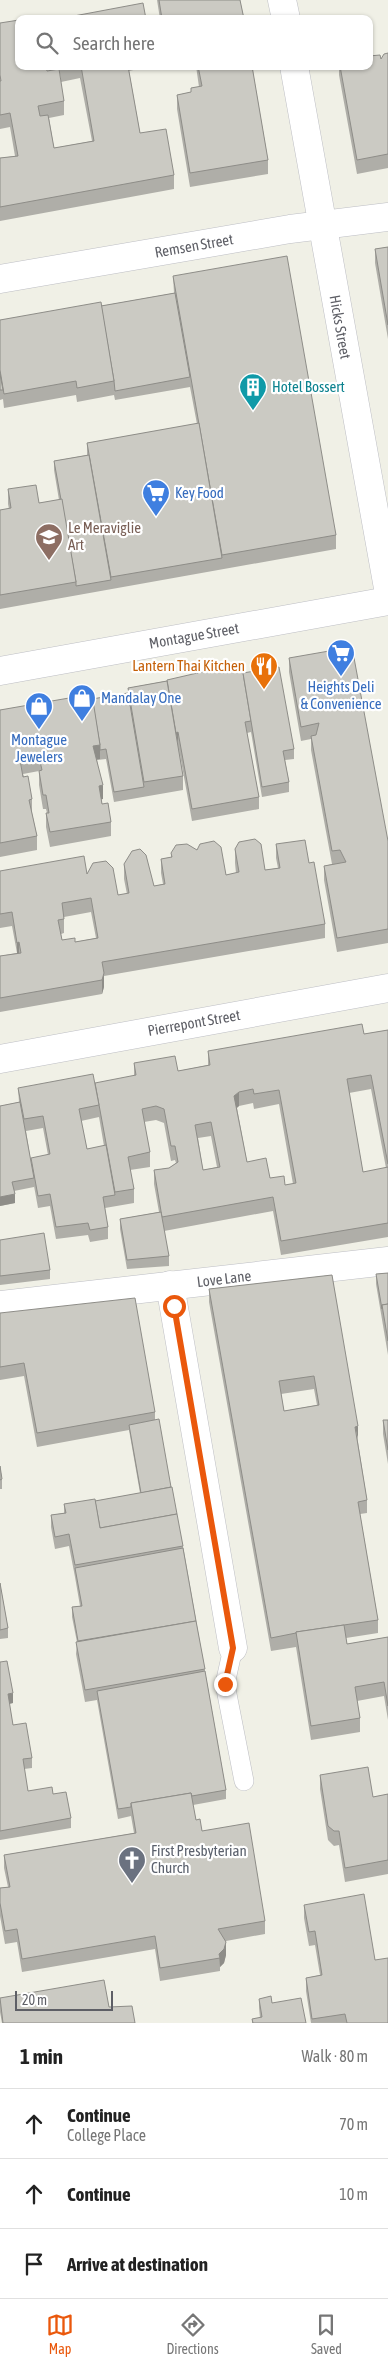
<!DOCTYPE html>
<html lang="en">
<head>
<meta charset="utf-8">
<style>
  :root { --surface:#fff; --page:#f2f2f2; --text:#222; --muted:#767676; --line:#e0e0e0; --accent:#ea580c }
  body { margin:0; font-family:"Asap Condensed",sans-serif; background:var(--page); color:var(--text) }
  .scale { position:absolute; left:15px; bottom:12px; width:98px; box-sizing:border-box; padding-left:5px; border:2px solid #5e5f66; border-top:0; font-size:14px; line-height:18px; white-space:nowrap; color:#5e5f66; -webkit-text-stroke:4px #fff; paint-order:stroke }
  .stop { position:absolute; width:15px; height:15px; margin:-11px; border:4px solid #ea580c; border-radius:50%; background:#fff }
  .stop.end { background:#ea580c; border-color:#fff; box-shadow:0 1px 5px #0008 }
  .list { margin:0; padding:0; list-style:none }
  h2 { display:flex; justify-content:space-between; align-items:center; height:65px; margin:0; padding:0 20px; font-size:21px }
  h2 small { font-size:16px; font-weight:400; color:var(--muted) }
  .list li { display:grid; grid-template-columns:32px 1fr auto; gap:15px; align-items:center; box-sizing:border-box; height:70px; padding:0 20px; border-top:1px solid var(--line) }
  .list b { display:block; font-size:19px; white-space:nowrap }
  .list p { margin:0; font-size:16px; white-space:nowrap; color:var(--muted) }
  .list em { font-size:16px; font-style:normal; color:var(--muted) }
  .icon { flex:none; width:28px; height:28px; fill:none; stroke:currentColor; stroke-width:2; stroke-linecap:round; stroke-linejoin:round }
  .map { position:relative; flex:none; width:388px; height:2023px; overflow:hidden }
  .search { position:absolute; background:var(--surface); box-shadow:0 1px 4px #0004; left:15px; right:15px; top:15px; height:55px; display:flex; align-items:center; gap:12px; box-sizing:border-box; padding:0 18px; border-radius:10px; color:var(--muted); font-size:19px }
  .sheet { height:275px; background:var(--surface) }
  nav { display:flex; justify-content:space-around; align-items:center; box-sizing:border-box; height:70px; border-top:1px solid var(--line); background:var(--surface); font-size:14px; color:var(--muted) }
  nav a { display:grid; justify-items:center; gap:2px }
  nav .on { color:var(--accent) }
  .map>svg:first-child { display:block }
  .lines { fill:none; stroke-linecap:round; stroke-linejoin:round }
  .lane-casing { stroke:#bdbec4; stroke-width:20 }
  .street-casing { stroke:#bdbec4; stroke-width:29 }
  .lane { stroke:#fff; stroke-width:19 }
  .street { stroke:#fff; stroke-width:28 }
  .wall { fill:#afaea8; fill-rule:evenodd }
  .shaded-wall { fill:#8e8d88 }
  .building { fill:#cbcac3; stroke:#8e8d88; fill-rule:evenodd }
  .route { stroke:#ea580c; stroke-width:6 }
  .labels { text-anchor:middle; stroke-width:4.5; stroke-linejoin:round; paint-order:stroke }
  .street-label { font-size:15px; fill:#5e5f66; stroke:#fff }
  .culture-label { font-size:15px; fill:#0d838f; stroke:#fff; text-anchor:start }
  .shop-label { font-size:15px; fill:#366cbe; stroke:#fff; text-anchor:start }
  .education-label { font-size:15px; fill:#785e54; stroke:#fff; text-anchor:start }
  .food-label { font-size:15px; fill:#c56008; stroke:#fff; text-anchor:end }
  .worship-label { font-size:15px; fill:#5b616d; stroke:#fff; text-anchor:start }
</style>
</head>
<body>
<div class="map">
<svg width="388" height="2023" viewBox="0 0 388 2023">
  <rect width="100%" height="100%" fill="#f0f0e6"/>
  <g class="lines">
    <g class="lane-casing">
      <path id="lane" d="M233,1648L225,1684L244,1781"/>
    </g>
    <g class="street-casing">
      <g id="street">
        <path d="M282,0L286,19"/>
        <path d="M294,66L388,588"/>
        <path d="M0,279L290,229L388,217"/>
        <path d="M0,671L388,601"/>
        <path d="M0,1059L388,988"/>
        <path d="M170,1285L233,1648"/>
        <path d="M0,1305L388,1261"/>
      </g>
    </g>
    <use href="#lane" class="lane"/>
    <use href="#street" class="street"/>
  </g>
  <g class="wall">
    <path d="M157,0H240L244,19H160Z"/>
    <path d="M0,23L47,71L64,101V115L49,118L54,148L92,141L80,78L61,82L59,66H151L129,71L140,133L174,175V189L0,221V158L15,156L10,127L0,129Z"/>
    <path d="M388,53V168L357,174L339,75V66H369L381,59Z"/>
    <path d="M196,66H252L268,160V174L190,187L177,109V95L191,92V88L199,87Z"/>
    <path d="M388,247V339L375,263V249Z"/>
    <path d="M173,276L336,535V549L0,609V510L9,509L8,504V489L39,503L59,500L54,470V461L87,455V443L197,424L190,387L115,400L114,395L77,402L76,395L4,408L3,399L0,400V320L101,306L174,293Z"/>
    <path d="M289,658L388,841V943L337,952L324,880V866L332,864L311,750V739L301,741L289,672Z"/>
    <path d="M219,671L243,673L294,749V759L285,760L289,782V792L262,797L251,732L247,733L259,797V809L192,821L178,744L183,776V790L114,802L106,759L97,760L103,799H101L102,804L111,822V836L50,847L46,827V813H47L46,809H43L39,785V771L23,774L32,799V813L37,836V850L0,857V710L92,699L128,693V688Z"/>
    <path d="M276,844L309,863L325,924V938L104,976V987L102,994L0,1012V956L17,953L12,926L0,928V871L87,874L118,895L127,894L124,879V864L154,886L163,884L161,873V859L171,857V853L226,875L236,873L235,863V849L265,870L278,868L276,858ZM91,912L96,938L75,942L62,940L61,934L64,933V917Z"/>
    <path d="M388,1030V1237L281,1255L273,1211L164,1231L169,1256V1266L127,1269L120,1229V1219L159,1212L154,1184V1170L169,1168L176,1163L175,1160L171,1161L164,1123L156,1120L144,1122L150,1152V1167L130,1170L134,1189V1203L105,1208L108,1227V1239L90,1242L88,1235L56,1239L50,1206L38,1208L34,1186V1187L14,1191L15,1203L0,1206V1106L19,1102L18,1088L95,1086L134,1076V1063L178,1071L208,1065V1051L364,1034ZM371,1089L386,1168L363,1172L349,1093ZM253,1103L254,1109L279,1104L293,1184L285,1185L270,1178L247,1162L237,1108L239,1106ZM99,1117L104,1146L87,1149L81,1121ZM43,1128L48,1155L31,1162L26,1131ZM211,1136L217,1167L203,1170L198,1138Z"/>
    <path d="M0,1240L50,1270V1279L0,1285Z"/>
    <path d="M388,1273V1355L376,1284V1274Z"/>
    <path d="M332,1275L367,1500V1513L360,1514L378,1620V1633L346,1638L347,1644L388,1637V1720L384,1696L357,1701L360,1718V1732L311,1740L296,1647L271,1651L209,1302V1289ZM314,1389L317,1405L284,1411L281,1394Z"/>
    <path d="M0,1313L155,1412V1420L183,1546L226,1790V1799L193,1805L196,1820L202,1831L265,1921V1934L226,1941V1955L224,1963L220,1967V1971L160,1981L155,1949L22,1972L17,1942L5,1944L0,1916V1888L8,1887L4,1868V1855L134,1833L131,1816L118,1819L97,1700L85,1702L76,1654L77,1642L72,1617V1607L80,1606L75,1577L69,1546L55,1549L51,1527V1515L64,1513V1504L95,1501L140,1493L129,1430L37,1447L24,1376L0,1380Z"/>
    <path d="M383,1420H388V1464L383,1434Z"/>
    <path d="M0,1466L2,1479V1489H0Z"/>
    <path d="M0,1583L8,1628V1638L0,1639Z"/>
    <path d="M0,1662L13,1703L9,1704L13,1725L32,1758V1768L24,1769L28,1791L53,1794L71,1818V1828L0,1840Z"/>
    <path d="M320,1775L373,1797L388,1794V1874L345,1882L339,1845L334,1846L328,1840L320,1789Z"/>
    <path d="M304,1905L375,1960L388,2023H311L306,1991V1978L320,1975L315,1945L309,1946L304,1918Z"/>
    <path d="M0,1998L109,2007L135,2023H2L0,2012Z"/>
    <path d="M259,1999L272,2003L306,2023H252V2019L260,2018L259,2008Z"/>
  </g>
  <g class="shaded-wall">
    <path d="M178,732V744L176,733Z"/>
    <path d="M100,745V759L93,760V746Z"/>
    <path d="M103,785V799L99,800V786Z"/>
    <path d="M19,942V956L17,957V943Z"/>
    <path d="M104,973V987L102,994V980Z"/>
    <path d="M239,1092V1106L234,1110V1096Z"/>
    <path d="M15,1194V1203L0,1206V1197Z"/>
    <path d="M358,1426V1439L355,1427Z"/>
    <path d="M13,1693V1703L8,1704V1694Z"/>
    <path d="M226,1942V1955L224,1963L220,1967L219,1954Z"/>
  </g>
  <g class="building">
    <path d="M159,0H240L244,19H162Z"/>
    <path d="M143,3L146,19H58Z"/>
    <path d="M37,16V19H25Z"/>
    <path d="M19,20V66H46L47,71L59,69L64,101L38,106L40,116L48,115L54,148L94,141L81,66H128L140,133L166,129L174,175L0,207V158L18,156L10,113L0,115V81H1L0,75V23Z"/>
    <path d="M388,53V154L357,160L340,66H369V56L380,55L381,59L384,54Z"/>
    <path d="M198,66H252L268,160L190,173L177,95L191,92V88L202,86Z"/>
    <path d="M388,247V325L375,249Z"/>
    <path d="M287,256L336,535L222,555L173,276Z"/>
    <path d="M175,293L190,377L115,391L114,381L101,306Z"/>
    <path d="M101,302L114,381L77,388L76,381L4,394L0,370V320Z"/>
    <path d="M0,374L3,390H0Z"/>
    <path d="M199,423L222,558L111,577L87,443Z"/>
    <path d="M89,455L111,580L76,586V582L54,461Z"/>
    <path d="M36,485L39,503L62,499L76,582L0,595V510L11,508L8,489Z"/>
    <path d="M352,647L388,841V929L337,938L324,866L346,862L340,850L332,851L311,736L316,735L319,723L301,727L289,658Z"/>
    <path d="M242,667L251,721L245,722L259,797L192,809L178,732L176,733L167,680L219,668V671Z"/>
    <path d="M279,667L294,749L283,751L289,782L262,787L243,673Z"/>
    <path d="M167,681L183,776L144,782L128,688Z"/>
    <path d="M128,693L144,787L114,792L106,749L100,750V745L92,699Z"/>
    <path d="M92,694L100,745L93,746L103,785L99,786L102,804L108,803L111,822L50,832L46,813H49L46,795H43L39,771L42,770L39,757L20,760L23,777L28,776L32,799L29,800L37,836L0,843V710Z"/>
    <path d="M255,839L261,844L265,870L280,868L276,844L305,840L309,863L314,862L325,924L102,962L104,973L102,980L0,998V956L21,953L19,942L17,943L12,912L0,914V871L84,856L87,874L93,863L106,861L113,868L118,895L129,893L124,864L132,851L140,849L146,855L154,886L165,884L161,859L172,857L171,853L176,845L187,844L197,850L200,844L214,841L221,847L226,875L239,872L235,849L239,842ZM91,898L98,938L75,942V938L62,940L58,920L64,919L62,903Z"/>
    <path d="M362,1024L364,1034L388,1030V1164L371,1075L347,1079L363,1172L388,1167V1223L281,1241L273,1197L162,1217L154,1170L169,1168L178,1162L175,1146H171L164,1109L156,1106L142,1109L150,1152L128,1157L134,1189L115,1192L95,1083L136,1075L134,1063L175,1056L178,1071L210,1065L208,1051ZM253,1089L254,1094L279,1090L296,1183L285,1185L284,1176L270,1178L266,1158L247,1162L234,1096L239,1092ZM211,1122L220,1167L203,1170L195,1125Z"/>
    <path d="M93,1074L99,1105L79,1109L87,1149L106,1145L115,1195L103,1197L108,1227L90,1230L88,1223L56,1227L50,1194L38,1196L31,1158L50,1154L43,1116L24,1119L18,1088Z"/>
    <path d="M20,1102L34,1178L12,1182L15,1194L0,1197V1106Z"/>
    <path d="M161,1212L169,1256L127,1260L120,1219Z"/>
    <path d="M44,1233L50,1270L0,1276V1240Z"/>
    <path d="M388,1273V1304L382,1305V1309L376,1274Z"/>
    <path d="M332,1275L358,1426L355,1427L367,1500L358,1502L378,1620L296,1632V1633L271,1638L209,1289ZM314,1376L319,1405L284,1411L279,1381Z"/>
    <path d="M135,1298L155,1412L37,1433L24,1363L0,1367V1313Z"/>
    <path d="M388,1304V1341L382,1305Z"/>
    <path d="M159,1419L171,1487L141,1493L129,1425Z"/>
    <path d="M383,1420H388V1450Z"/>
    <path d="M0,1466L2,1479L0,1480Z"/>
    <path d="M172,1487L177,1514L100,1528L95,1501Z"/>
    <path d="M95,1499L100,1528L177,1514L183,1546L75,1565L69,1534L55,1537L51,1515L66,1513L64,1504Z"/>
    <path d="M183,1548L196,1621L78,1641L72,1607L82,1606L75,1568Z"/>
    <path d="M0,1583L8,1628L0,1630Z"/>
    <path d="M196,1621L205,1669L85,1690L76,1642Z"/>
    <path d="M344,1625L347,1644L388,1637V1706L384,1682L355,1687L360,1718L311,1726L296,1632Z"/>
    <path d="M7,1661L13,1693L8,1694L13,1725L26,1723L32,1758L23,1759L28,1791L52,1787L53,1794L66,1792L71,1818L0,1831V1662Z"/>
    <path d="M205,1671L226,1790L192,1796L191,1793L131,1803V1807L118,1809L97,1691Z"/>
    <path d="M368,1767L373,1797L388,1794V1860L345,1868L339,1831H334L328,1826L320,1775Z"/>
    <path d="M191,1793L196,1820L200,1819L202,1831L249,1823L265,1921L218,1929L226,1942L224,1949L219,1954L220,1958L160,1968L155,1936L22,1959L17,1929L5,1931L0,1903V1888L10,1887L4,1855L136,1833L131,1803Z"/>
    <path d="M364,1894L375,1960L388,1958V2023H347L345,2014L312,2019L306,1978L322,1975L315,1931L309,1932L304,1905Z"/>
    <path d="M104,1980L109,2007L132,2006L135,2023H3L0,1998Z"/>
    <path d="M271,1996L272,2003L301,1998L306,2023H253L252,2019L262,2017L259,1999Z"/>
  </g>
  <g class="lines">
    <path class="route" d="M174,1306L233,1648L225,1684"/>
  </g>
  <defs>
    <g id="building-pin" transform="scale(1.4375)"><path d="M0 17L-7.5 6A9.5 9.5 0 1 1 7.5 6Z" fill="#0f9aa8" stroke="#fff"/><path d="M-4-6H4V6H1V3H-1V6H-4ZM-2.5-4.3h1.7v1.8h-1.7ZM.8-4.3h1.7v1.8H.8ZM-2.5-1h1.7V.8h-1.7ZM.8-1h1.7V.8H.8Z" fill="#fff"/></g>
    <g id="supermarket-pin" transform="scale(1.4375)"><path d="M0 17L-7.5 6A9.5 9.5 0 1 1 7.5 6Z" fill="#3f7fe0" stroke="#fff"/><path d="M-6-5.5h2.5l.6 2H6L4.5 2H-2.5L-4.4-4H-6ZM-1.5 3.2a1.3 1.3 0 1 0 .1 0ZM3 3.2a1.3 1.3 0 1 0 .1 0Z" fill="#fff"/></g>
    <g id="school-pin" transform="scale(1.4375)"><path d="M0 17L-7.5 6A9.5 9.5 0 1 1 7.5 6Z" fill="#8d6e63" stroke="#fff"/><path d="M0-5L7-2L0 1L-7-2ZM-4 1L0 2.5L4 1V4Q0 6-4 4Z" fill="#fff"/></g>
    <g id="restaurant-pin" transform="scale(1.4375)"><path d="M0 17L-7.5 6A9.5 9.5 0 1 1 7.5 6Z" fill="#e8710a" stroke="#fff"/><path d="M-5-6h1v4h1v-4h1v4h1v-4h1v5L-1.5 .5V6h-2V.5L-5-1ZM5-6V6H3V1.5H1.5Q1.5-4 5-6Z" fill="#fff"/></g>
    <g id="shop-pin" transform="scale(1.4375)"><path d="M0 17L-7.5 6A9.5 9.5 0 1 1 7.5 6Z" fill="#3f7fe0" stroke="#fff"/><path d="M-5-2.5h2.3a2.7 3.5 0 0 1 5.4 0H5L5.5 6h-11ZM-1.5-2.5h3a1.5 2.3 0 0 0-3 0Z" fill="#fff"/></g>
    <g id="church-pin" transform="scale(1.4375)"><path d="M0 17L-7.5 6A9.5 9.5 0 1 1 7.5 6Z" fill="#6b7280" stroke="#fff"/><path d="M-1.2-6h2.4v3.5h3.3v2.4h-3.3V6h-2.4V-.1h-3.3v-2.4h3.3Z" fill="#fff"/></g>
  </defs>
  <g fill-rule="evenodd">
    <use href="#building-pin" x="253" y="387"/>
    <use href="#supermarket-pin" x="156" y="493"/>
    <use href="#school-pin" x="49" y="537"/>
    <use href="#supermarket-pin" x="341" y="653"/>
    <use href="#restaurant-pin" x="264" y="666"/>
    <use href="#shop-pin" x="82" y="698"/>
    <use href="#shop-pin" x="39" y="706"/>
    <use href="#church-pin" x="132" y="1860"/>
  </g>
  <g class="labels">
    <g class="street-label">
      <text transform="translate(194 246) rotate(-10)" y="5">Remsen Street</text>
      <text transform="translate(340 327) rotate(80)" y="5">Hicks Street</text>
      <text transform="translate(194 636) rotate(-10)" y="5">Montague Street</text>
      <text transform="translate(194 1023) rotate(-10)" y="5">Pierrepont Street</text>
      <text transform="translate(224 1279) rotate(-7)" y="5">Love Lane</text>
    </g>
    <g class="culture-label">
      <text x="272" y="392">Hotel Bossert</text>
    </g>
    <g class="shop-label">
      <text x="175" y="498">Key Food</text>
      <text x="341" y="692" text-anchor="middle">Heights Deli<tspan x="341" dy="17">&amp; Convenience</tspan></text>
      <text x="101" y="703">Mandalay One</text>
      <text x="39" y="745" text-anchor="middle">Montague<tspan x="39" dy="17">Jewelers</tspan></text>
    </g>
    <g class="education-label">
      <text x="68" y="533">Le Meraviglie<tspan x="68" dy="17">Art</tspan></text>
    </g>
    <g class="food-label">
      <text x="245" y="671">Lantern Thai Kitchen</text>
    </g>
    <g class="worship-label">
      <text x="151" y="1856">First Presbyterian<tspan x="151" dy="17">Church</tspan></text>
    </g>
  </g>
</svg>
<div class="scale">20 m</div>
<div class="stop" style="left:174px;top:1306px"></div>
<div class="stop end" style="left:225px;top:1684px"></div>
<div class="search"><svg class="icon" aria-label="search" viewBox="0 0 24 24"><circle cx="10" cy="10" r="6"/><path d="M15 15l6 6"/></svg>Search here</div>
</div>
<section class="sheet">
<h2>1 min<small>Walk · 80 m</small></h2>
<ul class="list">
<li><svg class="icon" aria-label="ahead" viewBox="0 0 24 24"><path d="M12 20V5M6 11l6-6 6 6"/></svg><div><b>Continue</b><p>College Place</p></div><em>70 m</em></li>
<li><svg class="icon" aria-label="ahead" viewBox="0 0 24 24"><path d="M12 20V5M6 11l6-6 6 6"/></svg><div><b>Continue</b></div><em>10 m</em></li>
<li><svg class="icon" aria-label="arrive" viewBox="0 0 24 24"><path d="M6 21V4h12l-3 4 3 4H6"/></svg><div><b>Arrive at destination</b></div></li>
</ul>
</section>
<nav>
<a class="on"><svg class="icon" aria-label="map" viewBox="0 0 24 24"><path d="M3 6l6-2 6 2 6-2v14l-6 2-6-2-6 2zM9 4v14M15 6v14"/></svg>Map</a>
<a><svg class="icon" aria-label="directions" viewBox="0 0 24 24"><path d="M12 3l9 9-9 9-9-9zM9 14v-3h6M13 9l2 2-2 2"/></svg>Directions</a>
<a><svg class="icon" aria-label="saved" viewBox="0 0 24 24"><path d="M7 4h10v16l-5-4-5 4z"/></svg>Saved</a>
</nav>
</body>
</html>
